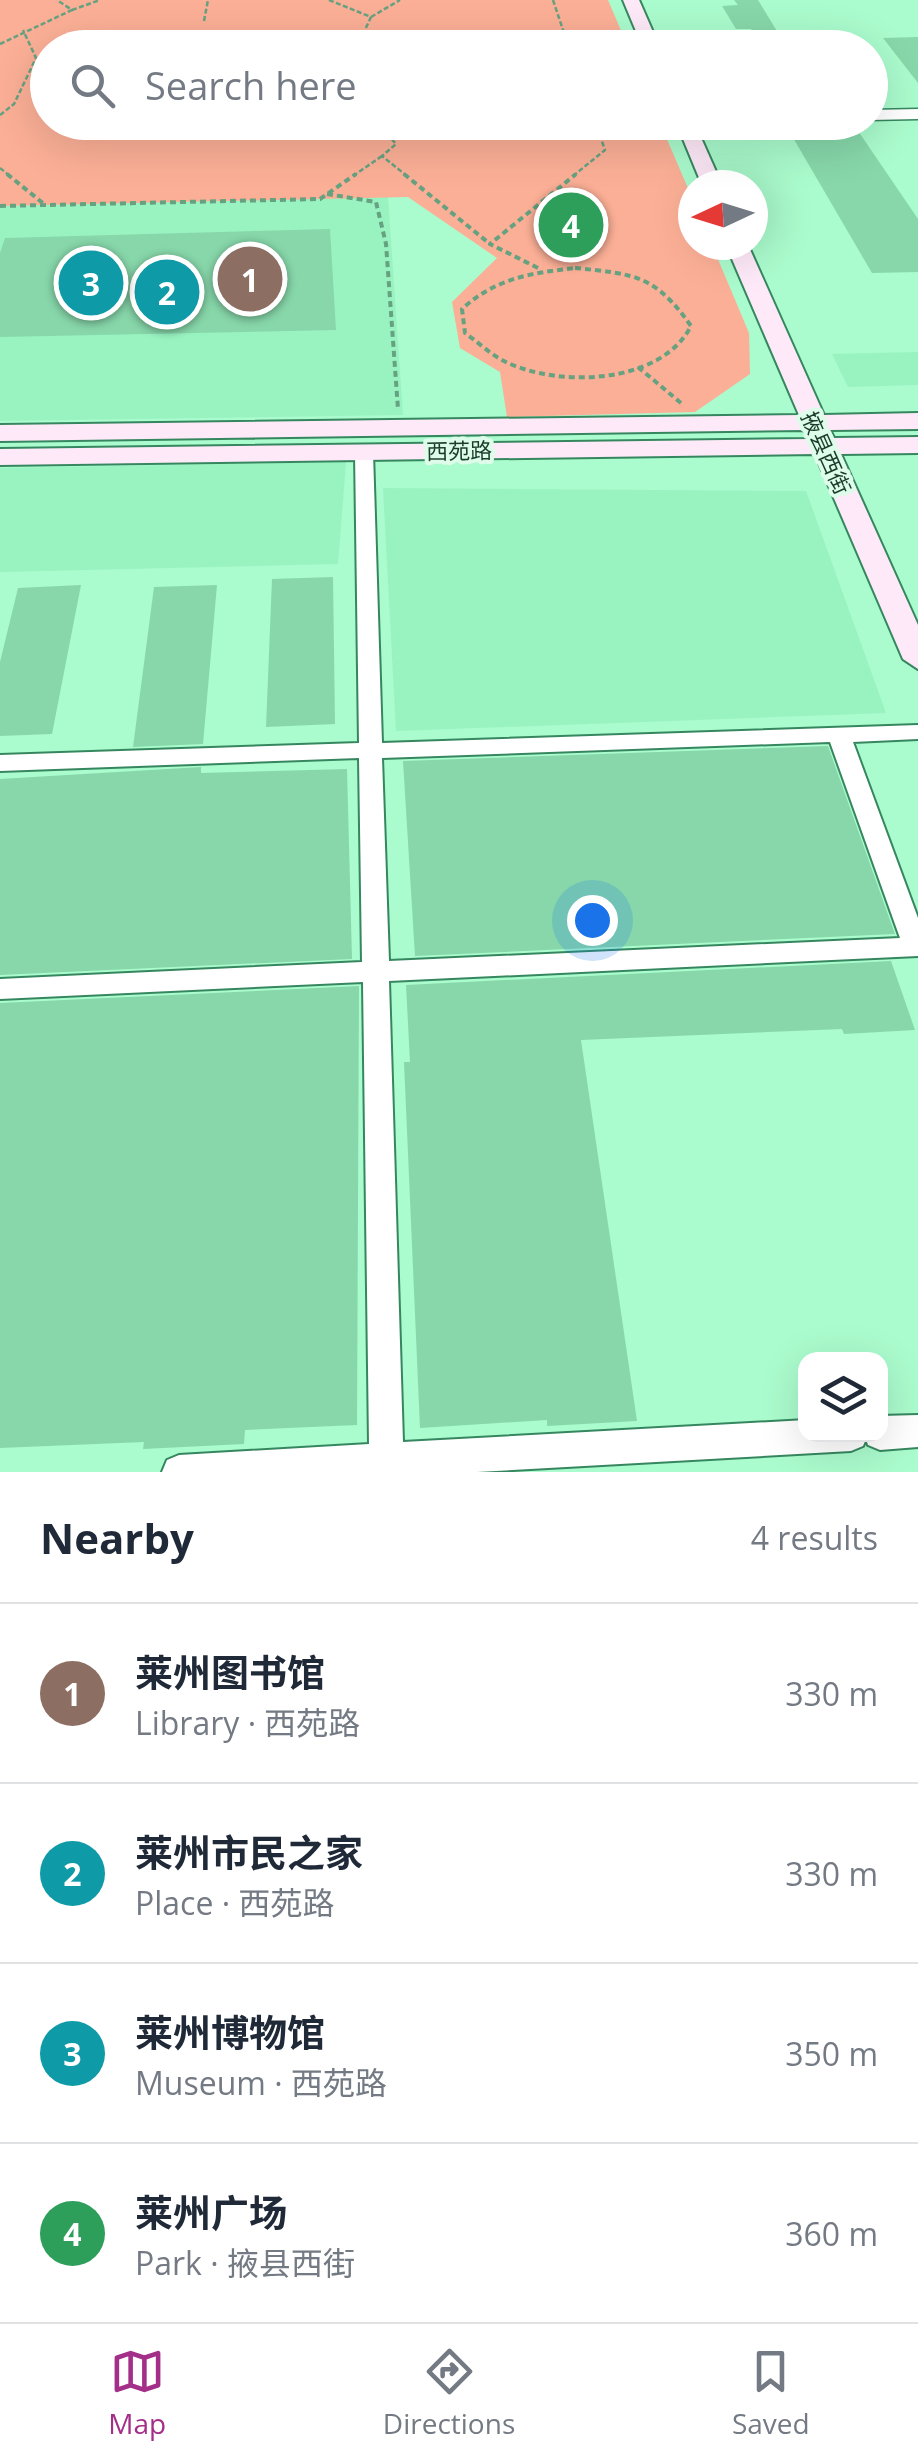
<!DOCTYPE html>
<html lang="en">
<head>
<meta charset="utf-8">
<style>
  :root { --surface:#fff; --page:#f6f6f7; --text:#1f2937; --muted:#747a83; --line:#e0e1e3; --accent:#a42f89 }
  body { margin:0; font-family:"Open Sans","Noto Sans SC",sans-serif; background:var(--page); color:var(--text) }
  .controls { position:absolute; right:30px; bottom:30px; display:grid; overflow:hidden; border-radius:20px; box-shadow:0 10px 40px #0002 }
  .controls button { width:90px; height:90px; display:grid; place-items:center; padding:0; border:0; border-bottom:2px solid var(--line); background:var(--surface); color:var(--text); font:50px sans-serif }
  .compass { position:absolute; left:678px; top:170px; width:90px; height:90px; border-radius:50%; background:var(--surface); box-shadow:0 10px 40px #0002; rotate:266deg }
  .you { position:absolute; left:592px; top:920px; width:35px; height:35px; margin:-25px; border:8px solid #fff; border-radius:50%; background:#1a73e8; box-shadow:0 0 0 15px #1a73e833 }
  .badge { display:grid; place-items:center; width:65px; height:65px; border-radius:50%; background:var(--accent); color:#fff; font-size:32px; font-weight:700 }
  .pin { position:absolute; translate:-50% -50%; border:5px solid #fff; box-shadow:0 2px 10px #0006 }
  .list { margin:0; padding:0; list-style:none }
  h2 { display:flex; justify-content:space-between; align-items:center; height:130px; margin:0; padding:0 40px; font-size:42px }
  h2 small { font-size:32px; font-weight:400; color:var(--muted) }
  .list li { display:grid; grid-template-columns:65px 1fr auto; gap:30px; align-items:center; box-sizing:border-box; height:180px; padding:0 40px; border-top:2px solid var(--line) }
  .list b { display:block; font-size:38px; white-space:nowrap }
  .list p { margin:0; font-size:32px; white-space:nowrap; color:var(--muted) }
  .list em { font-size:32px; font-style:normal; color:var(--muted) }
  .icon { flex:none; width:55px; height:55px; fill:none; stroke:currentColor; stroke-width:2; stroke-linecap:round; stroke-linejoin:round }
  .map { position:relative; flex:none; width:918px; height:1472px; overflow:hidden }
  .search { position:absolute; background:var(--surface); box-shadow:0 10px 40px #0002; left:30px; right:30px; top:30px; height:110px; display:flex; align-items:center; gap:25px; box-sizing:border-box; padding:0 35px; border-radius:55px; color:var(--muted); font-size:38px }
  .sheet { height:850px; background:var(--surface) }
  nav { display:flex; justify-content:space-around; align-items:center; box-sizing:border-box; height:140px; border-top:2px solid var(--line); background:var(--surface); font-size:28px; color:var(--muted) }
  nav a { display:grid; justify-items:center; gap:5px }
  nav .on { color:var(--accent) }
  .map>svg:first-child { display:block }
  .built { fill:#99f3c1 }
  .green { fill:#fbaf96 }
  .building { fill:#87d7aa }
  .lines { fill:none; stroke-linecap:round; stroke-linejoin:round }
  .minor-casing { stroke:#36875f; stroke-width:4 }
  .tertiary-casing { stroke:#36875f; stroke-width:3 }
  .secondary-casing { stroke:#36875f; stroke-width:4 }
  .path-far1 { stroke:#66a180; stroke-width:2.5; stroke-dasharray:5 2.5; stroke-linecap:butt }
  .path { stroke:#66a180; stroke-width:4; stroke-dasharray:6 4; stroke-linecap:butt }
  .minor { fill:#fff; fill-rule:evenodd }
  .tertiary { fill:#fff; fill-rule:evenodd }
  .secondary { fill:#fee9f8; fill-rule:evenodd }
  .labels { text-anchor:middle; stroke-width:8; stroke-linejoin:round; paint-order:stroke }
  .far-street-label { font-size:22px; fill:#1a3c2a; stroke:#ddfce9 }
</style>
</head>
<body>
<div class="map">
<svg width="918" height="1472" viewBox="0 0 918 1472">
  <rect width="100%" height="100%" fill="#aafbcd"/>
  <g class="built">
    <path d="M388,197L403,415L0,421V206Z"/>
    <path d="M918,352V385L848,387L832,354Z"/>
    <path d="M346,462L338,564L0,572V468Z"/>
    <path d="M383,488L806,491L886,713L396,731Z"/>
  </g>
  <path class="green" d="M0,0H608L628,47L48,48V122L660,123L693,200V245H712L749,333L750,374L695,412L507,417L500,372L460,348L452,302L497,258L408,197L0,206Z"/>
  <g class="building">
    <path d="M734,0H758L780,36H755L751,29H736L722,6L738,5Z"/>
    <path d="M918,37V83L883,38Z"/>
    <path d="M852,122L918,219V272L872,273L785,124Z"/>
    <path d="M330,229L336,330L0,337V253L5,238Z"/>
    <path d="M333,577L335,724L266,727L272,579Z"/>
    <path d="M81,585L52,734L0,736V662L18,588Z"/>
    <path d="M217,585L203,744L133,747L154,587Z"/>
    <path d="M828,746L895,934L415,956L403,761Z"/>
    <path d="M201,767V773L347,769L352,959L0,975V779Z"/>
    <path d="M891,961L915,1030L844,1034L842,1029L581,1040L637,1421L547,1426V1420L420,1428L404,1062H410L406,985Z"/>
    <path d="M359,986L357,1425L245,1430L244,1444L143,1449L144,1442L0,1448V1003Z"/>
  </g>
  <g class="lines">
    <g class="minor-casing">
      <path id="minor" d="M364,447L373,452L382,743L918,725V739L853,742L918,918V956L389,981L403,1442L806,1420V1434H880V1416L918,1415V1447L880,1450L868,1445L866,1439L863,1446L851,1451L477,1472H162L167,1460L179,1455L369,1444L363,982L0,999V979L362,962L359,758L0,771V755L359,743L355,452ZM830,742L900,938L389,961L382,758Z"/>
    </g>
    <g class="tertiary-casing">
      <path id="tertiary" d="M918,109V119L870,120V110Z"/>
    </g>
    <g class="secondary-casing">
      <g id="secondary">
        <path d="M623,0H639L660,48H643Z"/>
        <path d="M676,122H694L722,185H702Z"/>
        <path d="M726,245H748L824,415L918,413V429L830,430L834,438L918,437V453L841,454L918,625V669L903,659L815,454L0,465V449L809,439L805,430L0,441V425L799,415Z"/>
      </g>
    </g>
    <g class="path-far1">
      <path d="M329,0L371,17L358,45"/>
      <path d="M553,0L569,48"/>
      <path d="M72,10L100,0"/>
      <path d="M371,17L400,0"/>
      <path d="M204,21L208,0"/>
      <path d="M0,44L72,10L57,0"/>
      <path d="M0,115L14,104L36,58L23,30"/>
      <path d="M377,122L396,144L382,156L407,176"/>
      <path d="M0,168L10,176"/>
      <path d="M353,176L382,156"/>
      <path d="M573,176L605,150L595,122"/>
    </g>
    <g class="path">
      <path d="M7,174L44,204"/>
      <path d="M404,174L490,244"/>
      <path d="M327,194L376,202L386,244L398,409"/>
      <path d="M0,206L320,199L356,174"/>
      <path d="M538,268L490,244L576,174"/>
      <path d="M575,268C635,274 655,275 691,326C661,385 557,388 504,361C490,354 478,342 465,333L462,309C496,278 531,273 575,268Z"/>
      <path d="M638,367L681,403"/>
    </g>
    <use href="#minor" class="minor"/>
    <use href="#tertiary" class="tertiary"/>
    <use href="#secondary" class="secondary"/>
  </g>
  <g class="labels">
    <g class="far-street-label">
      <text transform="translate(459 451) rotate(-1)" y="8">西苑路</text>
      <text transform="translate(826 453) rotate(66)" y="8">掖县西街</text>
    </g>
  </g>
</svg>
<div class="controls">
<button><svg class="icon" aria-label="layers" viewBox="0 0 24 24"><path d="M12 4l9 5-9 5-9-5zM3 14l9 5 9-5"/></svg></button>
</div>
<svg class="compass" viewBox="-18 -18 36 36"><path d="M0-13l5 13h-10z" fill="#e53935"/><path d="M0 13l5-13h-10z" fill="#747a83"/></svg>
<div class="you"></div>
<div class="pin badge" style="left:250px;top:279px;background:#8d6e63">1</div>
<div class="pin badge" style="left:167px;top:292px;background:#0f9aa8">2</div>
<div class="pin badge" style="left:91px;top:283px;background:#0f9aa8">3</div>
<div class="pin badge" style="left:571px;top:225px;background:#2e9e5b">4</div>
<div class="search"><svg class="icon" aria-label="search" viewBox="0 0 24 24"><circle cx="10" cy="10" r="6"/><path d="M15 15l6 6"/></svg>Search here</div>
</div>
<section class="sheet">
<h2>Nearby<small>4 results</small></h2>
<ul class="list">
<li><span class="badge" style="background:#8d6e63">1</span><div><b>莱州图书馆</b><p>Library · 西苑路</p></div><em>330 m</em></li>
<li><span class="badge" style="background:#0f9aa8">2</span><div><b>莱州市民之家</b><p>Place · 西苑路</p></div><em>330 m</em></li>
<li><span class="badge" style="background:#0f9aa8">3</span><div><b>莱州博物馆</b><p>Museum · 西苑路</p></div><em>350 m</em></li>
<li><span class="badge" style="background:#2e9e5b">4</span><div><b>莱州广场</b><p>Park · 掖县西街</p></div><em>360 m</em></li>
</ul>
</section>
<nav>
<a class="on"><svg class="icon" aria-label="map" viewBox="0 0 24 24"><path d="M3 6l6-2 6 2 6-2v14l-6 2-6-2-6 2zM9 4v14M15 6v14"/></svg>Map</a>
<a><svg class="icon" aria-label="directions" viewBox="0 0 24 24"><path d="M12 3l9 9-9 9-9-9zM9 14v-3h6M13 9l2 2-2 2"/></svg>Directions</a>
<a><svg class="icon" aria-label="saved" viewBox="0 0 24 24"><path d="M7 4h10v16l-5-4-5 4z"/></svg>Saved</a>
</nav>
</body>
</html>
